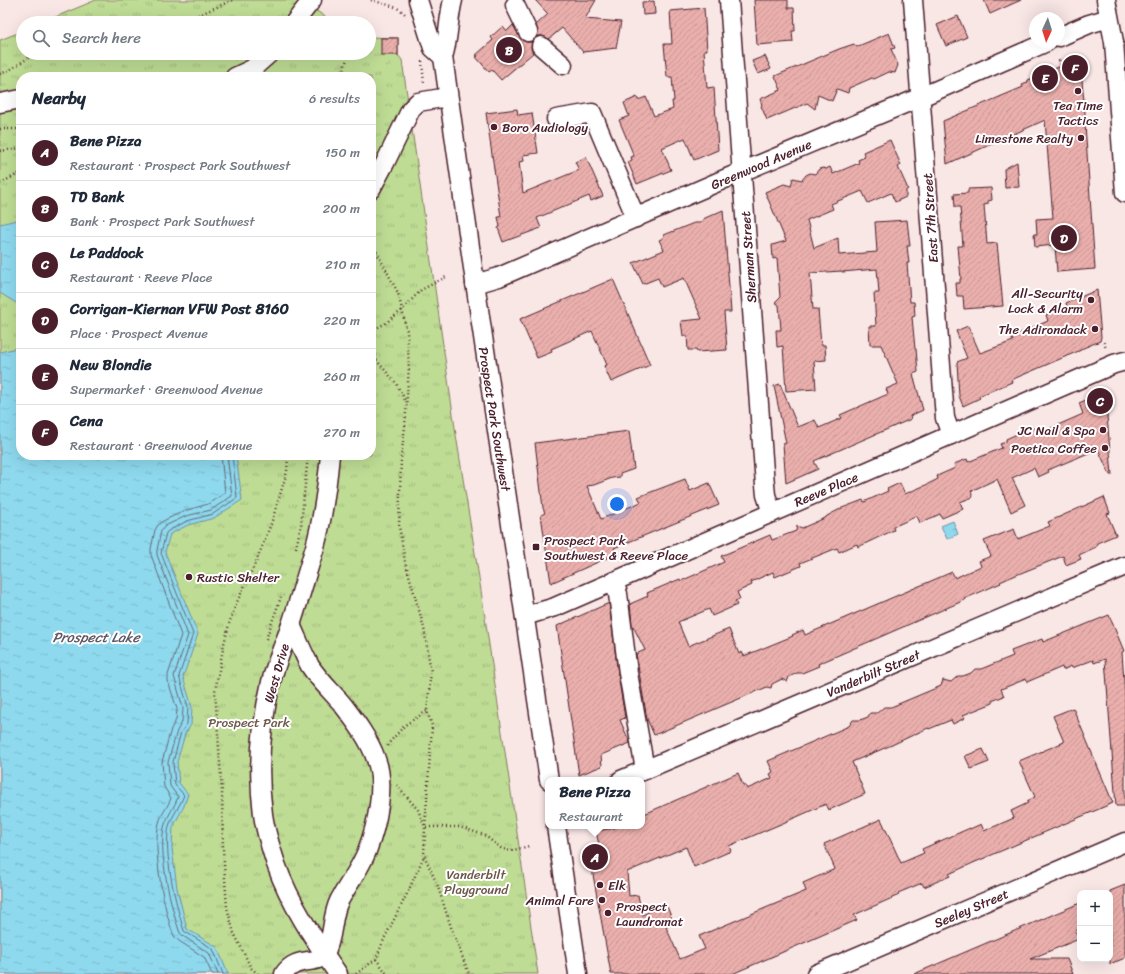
<!DOCTYPE html>
<html lang="en">
<head>
<meta charset="utf-8">
<style>
  :root { --surface:#fff; --page:#f2f2f3; --text:#1f2937; --muted:#747a83; --line:#e0e1e3; --accent:#4a1f2b }
  body { margin:0; font-family:Sriracha,sans-serif; background:var(--page); color:var(--text) }
  .controls { position:absolute; right:12px; bottom:12px; display:grid; overflow:hidden; border-radius:8px; box-shadow:0 4px 16px #0002 }
  .controls button { width:36px; height:36px; display:grid; place-items:center; padding:0; border:0; border-bottom:1px solid var(--line); background:var(--surface); color:var(--text); font:20px sans-serif }
  .compass { position:absolute; left:1029px; top:12px; width:36px; height:36px; border-radius:50%; background:var(--surface); box-shadow:0 4px 16px #0002; rotate:184deg }
  .you { position:absolute; left:617px; top:504px; width:14px; height:14px; margin:-10px; border:3px solid #fff; border-radius:50%; background:#1a73e8; box-shadow:0 0 0 6px #1a73e833 }
  .badge { display:grid; place-items:center; width:26px; height:26px; border-radius:50%; background:var(--accent); color:#fff; font-size:13px; font-weight:700 }
  .pin { position:absolute; translate:-50% -50%; border:2px solid #fff; box-shadow:0 1px 4px #0006 }
  .popup { position:absolute; left:545px; top:777px; width:100px; height:52px; box-sizing:border-box; display:grid; place-content:center; border-radius:8px; background:var(--surface); filter:drop-shadow(0 1px 3px #0005); font-size:13px; white-space:nowrap; color:var(--muted) }
  .popup b { font-size:15px; color:var(--text) }
  .popup::after { content:''; position:absolute; left:50%; top:100%; margin-left:-8px; border:8px solid transparent; border-top-color:var(--surface) }
  .list { margin:0; padding:0; list-style:none }
  h2 { display:flex; justify-content:space-between; align-items:center; height:52px; margin:0; padding:0 16px; font-size:17px }
  h2 small { font-size:13px; font-weight:400; color:var(--muted) }
  .list li { display:grid; grid-template-columns:26px 1fr auto; gap:12px; align-items:center; box-sizing:border-box; height:56px; padding:0 16px; border-top:1px solid var(--line) }
  .list b { display:block; font-size:15px; white-space:nowrap }
  .list p { margin:0; font-size:13px; white-space:nowrap; color:var(--muted) }
  .list em { font-size:13px; font-style:normal; color:var(--muted) }
  .icon { flex:none; width:22px; height:22px; fill:none; stroke:currentColor; stroke-width:2; stroke-linecap:round; stroke-linejoin:round }
  .map { position:relative; flex:none; width:1125px; height:974px; overflow:hidden }
  .search { position:absolute; background:var(--surface); box-shadow:0 4px 16px #0002; left:16px; top:16px; width:360px; height:44px; display:flex; align-items:center; gap:10px; box-sizing:border-box; padding:0 14px; border-radius:22px; color:var(--muted); font-size:15px }
  .panel { position:absolute; background:var(--surface); box-shadow:0 4px 16px #0002; left:16px; top:72px; width:360px; height:388px; border-radius:16px }
  .map>svg:first-child { display:block }
  .park { fill:url(#park-tufts); stroke:#847e60; fill-rule:evenodd }
  .water { fill:url(#water-ripples); stroke:#738fa0 }
  .lines { fill:none; stroke-linecap:round; stroke-linejoin:round }
  .shore { stroke:#656979; stroke-width:1 }
  .building { fill:url(#building-hatch); stroke:#4a1f2b }
  .minor-casing { stroke:#4a1f2b; stroke-width:21 }
  .path { stroke:#4a1f2b; stroke-width:2.5; stroke-dasharray:1 3; stroke-linecap:butt }
  .minor { stroke:#fff; stroke-width:18 }
  .poi-dot { fill:#4a1f2b; stroke:#fff; stroke-width:1.5 }
  .labels { text-anchor:middle; stroke-width:4; stroke-linejoin:round; paint-order:stroke }
  .poi-label { font-size:13px; fill:#4a1f2b; stroke:#fff; text-anchor:end }
  .street-label { font-size:13px; fill:#4a1f2b; stroke:#fff }
  .park-label { font-size:13px; fill:#6d584a; stroke:#fff }
  .water-label { font-size:14px; font-style:italic; fill:#5e5766; stroke:#fff }
</style>
</head>
<body>
<div class="map">
<svg width="1125" height="974" viewBox="0 0 1125 974">
  <defs>
    <pattern id="park-tufts" width="24" height="20" patternUnits="userSpaceOnUse"><rect width="24" height="20" fill="#bedc94"/><path d="M3 7l-1-3M5 7V3M7 7l1-3M15 17l-1-3M17 17v-4M19 17l1-3" fill="none" stroke="#a5bc80"/></pattern>
    <pattern id="water-ripples" width="26" height="14" patternUnits="userSpaceOnUse"><rect width="26" height="14" fill="#8ed9ee"/><path d="M2 4q2-2 4 0t4 0M15 11q2-2 4 0t4 0" fill="none" stroke="#7cbacc"/></pattern>
    <pattern id="building-hatch" width="6" height="6" patternUnits="userSpaceOnUse"><rect width="6" height="6" fill="#eaafac"/><path d="M-1 1l2-2M0 6l6-6M5 7l2-2" fill="none" stroke="#ca9694"/></pattern>
  </defs>
  <rect width="100%" height="100%" fill="#f9e7e6"/>
  <filter id="ink" filterUnits="userSpaceOnUse"><feTurbulence type="fractalNoise" baseFrequency=".025" numOctaves="2"/><feDisplacementMap in="SourceGraphic" scale="8" xChannelSelector="R" yChannelSelector="G"/><feConvolveMatrix kernelMatrix="1 2 1 2 8 2 1 2 1" color-interpolation-filters="sRGB"/></filter>
  <g filter="url(#ink)">
    <g class="park">
      <path d="M96,0H301L334,23H41Z"/>
      <path d="M23,31V53H369V37L398,38V55L402,60L456,435L480,584L538,974H0V40ZM21,77H371V455H21Z"/>
    </g>
    <g class="water">
      <path d="M21,219V309V306L0,293V224Z"/>
      <path d="M21,347V455H236L242,500L214,518L188,525L170,534L165,552L198,634L183,677L192,707L191,725L185,734L177,762L179,783L188,794L184,806L173,827L172,848L177,888L187,929L217,947L228,974H0V352Z"/>
      <path d="M953,521L958,534L947,539L941,526Z"/>
    </g>
    <g class="lines">
      <g class="shore">
        <path d="M212,974L204,957L179,941L174,936C164,912 152,848 159,823C161,814 168,807 171,798L164,787L162,762L171,729L176,720L177,709L168,681V675L181,635L151,555V549L155,530L158,525L163,521L184,511L208,504L225,493L221,455"/>
        <path d="M218,974L209,953L183,936L180,933C171,909 157,848 165,824C168,815 175,806 178,797L170,786L168,762L177,731L182,722L183,708L174,676L188,635L157,555V550L161,531L165,526L186,516L211,510L232,496L227,455"/>
        <path d="M223,974L213,949L184,931C176,905 163,853 169,826C172,816 180,806 184,795L175,785L173,762L181,732L187,724L188,707L179,676L193,634L161,553L166,533L168,531L187,521L213,514L237,498L232,455"/>
      </g>
    </g>
    <g class="building">
      <path d="M535,0H596L585,19L621,22L616,48L583,52L562,28L549,39L543,36H537L538,32L536,25L548,14Z"/>
      <path d="M754,0H788V8H794L795,31H792L793,42L757,45Z"/>
      <path d="M984,0H1021L990,14Z"/>
      <path d="M654,1L655,14L643,15L642,2Z"/>
      <path d="M704,8L707,50H704L707,88L714,87L718,150L694,160L685,138L662,148L671,170L637,184L628,162L632,160L631,157L634,156L619,120L629,116L624,103L637,97L638,100L646,97L654,116L673,109L672,101H674L672,77H667L664,44H672L670,11Z"/>
      <path d="M958,16L967,37L946,46L937,25Z"/>
      <path d="M513,25L522,40L527,42H532L531,49L533,53L501,80L492,70L489,72L476,57L478,56L476,55L493,40L491,37L503,26L507,31Z"/>
      <path d="M889,33L895,48L891,49L898,65L895,73L889,72L874,79L872,78L849,88L848,93L837,89L832,101L818,95L815,109L807,103L767,120L761,106L762,105L760,99L781,90L775,76L839,49L854,44L856,47Z"/>
      <rect x="381" y="38" width="17" height="17"/>
      <path d="M765,56L771,69L758,74L752,61Z"/>
      <path d="M1080,58L1086,124H1085L1095,269L1057,272L1055,245L1035,247L1034,234H1037L1036,219L1053,218L1045,120L947,164L943,121L1023,87L1022,85L1027,83L1028,80Z"/>
      <path d="M517,109L518,115L532,113L538,153L523,155L524,161L519,162L523,193L579,170L575,162L586,157L603,196L591,201L589,196L537,218L541,228L503,242L498,228L500,227L498,217H501L486,113Z"/>
      <path d="M890,140L901,165L898,167L908,189L906,190V197L895,202L891,193L868,203L862,191L831,204L833,209L807,220L814,248L838,238L839,255L877,252L875,222L907,220L910,246H907L909,263H907L910,302H914L915,316L912,317L915,349H916L918,372L913,374L923,410L910,416L911,419L814,461L818,469L786,483L783,444L786,443L774,386L780,384L798,427L815,420L819,428L842,418L840,415L888,394L886,389L898,384L881,345H870L869,326H876L874,293H879L877,269L842,272V271L810,273L813,309H818L821,345H825L826,360L814,361L816,389L786,391L783,346L777,347L776,330H781L779,305L775,302L780,297L777,258L773,259L772,245L786,241L765,192L784,184L791,186L793,178L802,180L806,175L810,173L815,174L819,169L823,168L826,169L830,167L833,174L859,163L858,160L865,157L863,152Z"/>
      <path d="M1017,162L1019,187L1005,188L1004,169Z"/>
      <path d="M991,188L992,200L988,201V204L984,205L987,244L997,243L1003,306L964,309L963,296H957L956,283H960V279H961L958,246H963L960,207H955L954,194L968,193V189Z"/>
      <path d="M723,210L731,312H724L727,350L697,352L696,350H688L687,335L683,336L681,321L702,319L684,278L662,287L658,278L643,284L633,263L664,250L659,240L663,238L664,235L694,223H701L703,219Z"/>
      <path d="M613,279L650,365L611,382L604,366L607,365L592,331L551,349L552,352L537,358L520,319Z"/>
      <path d="M1097,290L1101,337L1100,341L1081,349V350L1011,380L1012,382L979,396L980,398L963,406L959,396L957,362L967,358L956,331L968,326L980,353L1013,341L1011,337L1048,321L1046,315L1067,306L1066,303Z"/>
      <path d="M1105,392L1112,475H1110L1098,449L1048,470L1049,472L1038,477L1034,468L1012,478L1025,505L1011,512L997,479L971,491L973,497L960,502L963,509L942,518L940,514L920,523L917,516L893,527L894,530L858,547L857,544L839,552L837,548L800,563L801,566L775,577L773,572L751,582L752,585L737,592L740,599L735,601L737,605L712,616L709,609L678,622L688,646L729,629L739,654L742,652L744,656L793,636L792,635L803,630L805,635L952,572L955,578L981,566L979,561L991,556L984,541L1014,529L1018,539L1050,526L1048,522L1104,497L1110,513L1107,514L1116,535L1097,543L1096,547L1079,555L1081,559L1066,565L1063,556L1016,575L1000,582L1001,583L964,599L965,600L818,664L819,666L802,673H797L789,677L787,682L782,679L772,684L771,688L767,687L654,735L647,719L636,654L645,650L632,624L630,604L648,596L647,593L680,579L681,581L724,562L721,556L770,535L772,540L796,531L797,526L802,528L825,518L827,516L842,508L863,500L864,502L888,491L887,489L900,483L905,494L928,484L938,479L937,476L955,468L954,464L967,459L968,462L1002,448L1000,444L1006,442V439L1017,434L1033,428L1042,432L1083,414L1079,403Z"/>
      <path d="M629,431L634,469L620,474V477L612,478L594,485L587,486L601,519L641,502L638,497L685,479L690,491L709,483L719,505L614,548L616,554L551,583L541,515L545,513L543,508L535,443Z"/>
      <path d="M609,603L618,674L625,718L620,720L630,743L601,755L602,766L579,775L557,626Z"/>
      <path d="M1109,615L1124,651L1122,652L1125,697V806H1116L1105,659L1094,663L1093,660L1072,668L1071,666L1063,670L1062,667L1027,682L1026,679L1001,689L1004,696L992,701L993,703L963,715L965,718L953,724L951,720L929,729L928,728L894,744L852,762L865,794L829,810L826,804L783,823L729,846L731,851L694,867L686,847L627,872L629,896L638,895L642,915L666,904L674,924L666,927L680,959L705,949L699,936L806,891L803,883L835,869L824,844L881,819L901,863L924,853L922,849L970,828V829L981,824L984,831L1014,818L1011,811L1028,803L1027,801L1035,797L1019,761L1064,742L1053,716L1073,708L1113,803L973,863L949,874L950,876L924,887L922,883L898,893L899,895L854,915L857,920L732,974H611L588,847L599,845L596,831L615,828V826H642V815L738,773L743,785H745L747,789L772,778L770,774L773,772L768,761L849,726L853,720H860L868,717L870,713H877L884,707H891L941,686L943,680L951,682L958,676H963L971,673L975,669H981L1013,656L1011,651L1042,639L1043,642Z"/>
      <path d="M983,749L989,762L971,769L965,756Z"/>
      <path d="M1125,885V958L1110,964V891Z"/>
      <path d="M1080,903V929L1075,931L1079,939L1030,959H1067L1073,974H914Z"/>
    </g>
    <g class="lines">
      <g class="minor-casing">
        <g id="minor">
          <path d="M418,0L433,48L443,57"/>
          <path d="M453,0C448,19 449,39 443,57L478,303L549,780"/>
          <path d="M729,0L765,485L766,495L772,513"/>
          <path d="M913,0L945,418L951,435"/>
          <path d="M1106,0L1114,42L1125,193"/>
          <path d="M515,5L528,32"/>
          <path d="M294,23L312,0"/>
          <path d="M1059,37L1089,24L1109,18"/>
          <path d="M541,46L563,65"/>
          <path d="M235,77L252,69L270,53"/>
          <path d="M0,103L21,99"/>
          <path d="M556,119L592,113L636,218"/>
          <path d="M371,189L385,163L411,109L418,102L448,97"/>
          <path d="M475,284L499,277L727,178L921,97L1047,42"/>
          <path d="M330,455C327,486 323,518 315,547C307,573 299,600 291,625C284,644 276,663 271,682C261,725 257,770 263,814C265,831 271,848 276,864C290,904 314,939 338,974"/>
          <path d="M614,581L618,594L628,673L645,770"/>
          <path d="M525,616L555,607L1114,364L1125,361"/>
          <path d="M621,780L1125,566"/>
          <path d="M556,826L578,974"/>
          <path d="M284,974C297,954 317,967 325,953C334,937 331,917 339,901C348,884 360,869 367,851C377,825 386,785 376,759C369,739 356,722 343,705C332,692 319,680 310,666C303,653 297,638 291,625"/>
          <path d="M816,974L1125,842"/>
        </g>
      </g>
      <g class="path">
        <path d="M371,0C382,4 397,5 405,14"/>
        <path d="M180,23L233,0"/>
        <path d="M357,23L358,18"/>
        <path d="M224,53L236,59"/>
        <path d="M1059,60L1061,65L1065,63"/>
        <path d="M422,61L424,84"/>
        <path d="M0,74L8,71L36,53"/>
        <path d="M341,77L349,53"/>
        <path d="M0,129H21"/>
        <path d="M0,151L21,148"/>
        <path d="M0,183L21,173"/>
        <path d="M371,241L398,293L407,331L409,366L405,427L401,457L399,526L405,561L424,628L431,672L427,711L432,726L425,827L424,855L437,884L451,927L469,974"/>
        <path d="M371,331L386,323L402,310L421,290L446,277"/>
        <path d="M1104,342L1106,349"/>
        <path d="M371,354L396,383L406,402"/>
        <path d="M296,548L301,525L308,455"/>
        <path d="M266,639L281,597"/>
        <path d="M388,746L389,743L405,725L427,711"/>
        <path d="M397,785L418,810L425,827H459L469,830L484,835L501,848L510,851L529,846"/>
        <path d="M376,959L387,974"/>
        <path d="M258,974L251,968L234,933L227,908L223,849L222,792L215,691L224,644L229,624L236,604L256,562L271,524L287,472L288,455"/>
        <path d="M356,974L376,959L385,937L406,896L424,856"/>
      </g>
      <use href="#minor" class="minor"/>
    </g>
  </g>
  <g class="poi-dot">
    <circle cx="1078" cy="91" r="4"/>
    <circle cx="494" cy="127" r="4"/>
    <circle cx="1081" cy="138" r="4"/>
    <circle cx="1091" cy="300" r="4"/>
    <circle cx="1095" cy="329" r="4"/>
    <circle cx="1103" cy="430" r="4"/>
    <circle cx="1105" cy="448" r="4"/>
    <rect x="532" y="543" width="8" height="8" rx="2"/>
    <circle cx="189" cy="577" r="4"/>
    <circle cx="600" cy="885" r="4"/>
    <circle cx="602" cy="900" r="4"/>
    <circle cx="608" cy="913" r="4"/>
  </g>
  <g class="labels">
    <g class="poi-label">
      <text x="1078" y="110" text-anchor="middle">Tea Time<tspan x="1078" dy="15">Tactics</tspan></text>
      <text x="502" y="132" text-anchor="start">Boro Audiology</text>
      <text x="1073" y="143">Limestone Realty</text>
      <text x="1083" y="298">All-Security<tspan x="1083" dy="15">Lock &amp; Alarm</tspan></text>
      <text x="1087" y="334">The Adirondack</text>
      <text x="1095" y="435">JC Nail &amp; Spa</text>
      <text x="1097" y="453">Poetica Coffee</text>
      <text x="544" y="545" text-anchor="start">Prospect Park<tspan x="544" dy="15">Southwest &amp; Reeve Place</tspan></text>
      <text x="197" y="582" text-anchor="start">Rustic Shelter</text>
      <text x="608" y="890" text-anchor="start">Elk</text>
      <text x="594" y="905">Animal Fare</text>
      <text x="616" y="911" text-anchor="start">Prospect<tspan x="616" dy="15">Laundromat</tspan></text>
    </g>
    <g class="street-label">
      <text transform="translate(761 164) rotate(-23)" y="5">Greenwood Avenue</text>
      <text transform="translate(930 218) rotate(-94)" y="5">East 7th Street</text>
      <text transform="translate(748 257) rotate(-94)" y="5">Sherman Street</text>
      <text transform="translate(495 419) rotate(81)" y="5">Prospect Park Southwest</text>
      <text transform="translate(826 489) rotate(-23)" y="5">Reeve Place</text>
      <text transform="translate(276 673) rotate(-74)" y="5">West Drive</text>
      <text transform="translate(873 673) rotate(-23)" y="5">Vanderbilt Street</text>
      <text transform="translate(971 908) rotate(-23)" y="5">Seeley Street</text>
    </g>
    <g class="park-label">
      <text x="249" y="727">Prospect Park</text>
      <text x="476" y="879">Vanderbilt<tspan x="476" dy="15">Playground</tspan></text>
    </g>
    <g class="water-label">
      <text x="96" y="642">Prospect Lake</text>
    </g>
  </g>
</svg>
<div class="controls">
<button>+</button>
<button>−</button>
</div>
<svg class="compass" viewBox="-18 -18 36 36"><path d="M0-13l5 13h-10z" fill="#e53935"/><path d="M0 13l5-13h-10z" fill="#747a83"/></svg>
<div class="you"></div>
<div class="pin badge" style="left:595px;top:857px">A</div>
<div class="popup"><b>Bene Pizza</b>Restaurant</div>
<div class="pin badge" style="left:509px;top:50px">B</div>
<div class="pin badge" style="left:1100px;top:401px">C</div>
<div class="pin badge" style="left:1064px;top:238px">D</div>
<div class="pin badge" style="left:1045px;top:78px">E</div>
<div class="pin badge" style="left:1075px;top:68px">F</div>
<div class="search"><svg class="icon" aria-label="search" viewBox="0 0 24 24"><circle cx="10" cy="10" r="6"/><path d="M15 15l6 6"/></svg>Search here</div>
<section class="panel">
<h2>Nearby<small>6 results</small></h2>
<ul class="list">
<li><span class="badge">A</span><div><b>Bene Pizza</b><p>Restaurant · Prospect Park Southwest</p></div><em>150 m</em></li>
<li><span class="badge">B</span><div><b>TD Bank</b><p>Bank · Prospect Park Southwest</p></div><em>200 m</em></li>
<li><span class="badge">C</span><div><b>Le Paddock</b><p>Restaurant · Reeve Place</p></div><em>210 m</em></li>
<li><span class="badge">D</span><div><b>Corrigan-Kiernan VFW Post 8160</b><p>Place · Prospect Avenue</p></div><em>220 m</em></li>
<li><span class="badge">E</span><div><b>New Blondie</b><p>Supermarket · Greenwood Avenue</p></div><em>260 m</em></li>
<li><span class="badge">F</span><div><b>Cena</b><p>Restaurant · Greenwood Avenue</p></div><em>270 m</em></li>
</ul>
</section>
</div>
</body>
</html>
